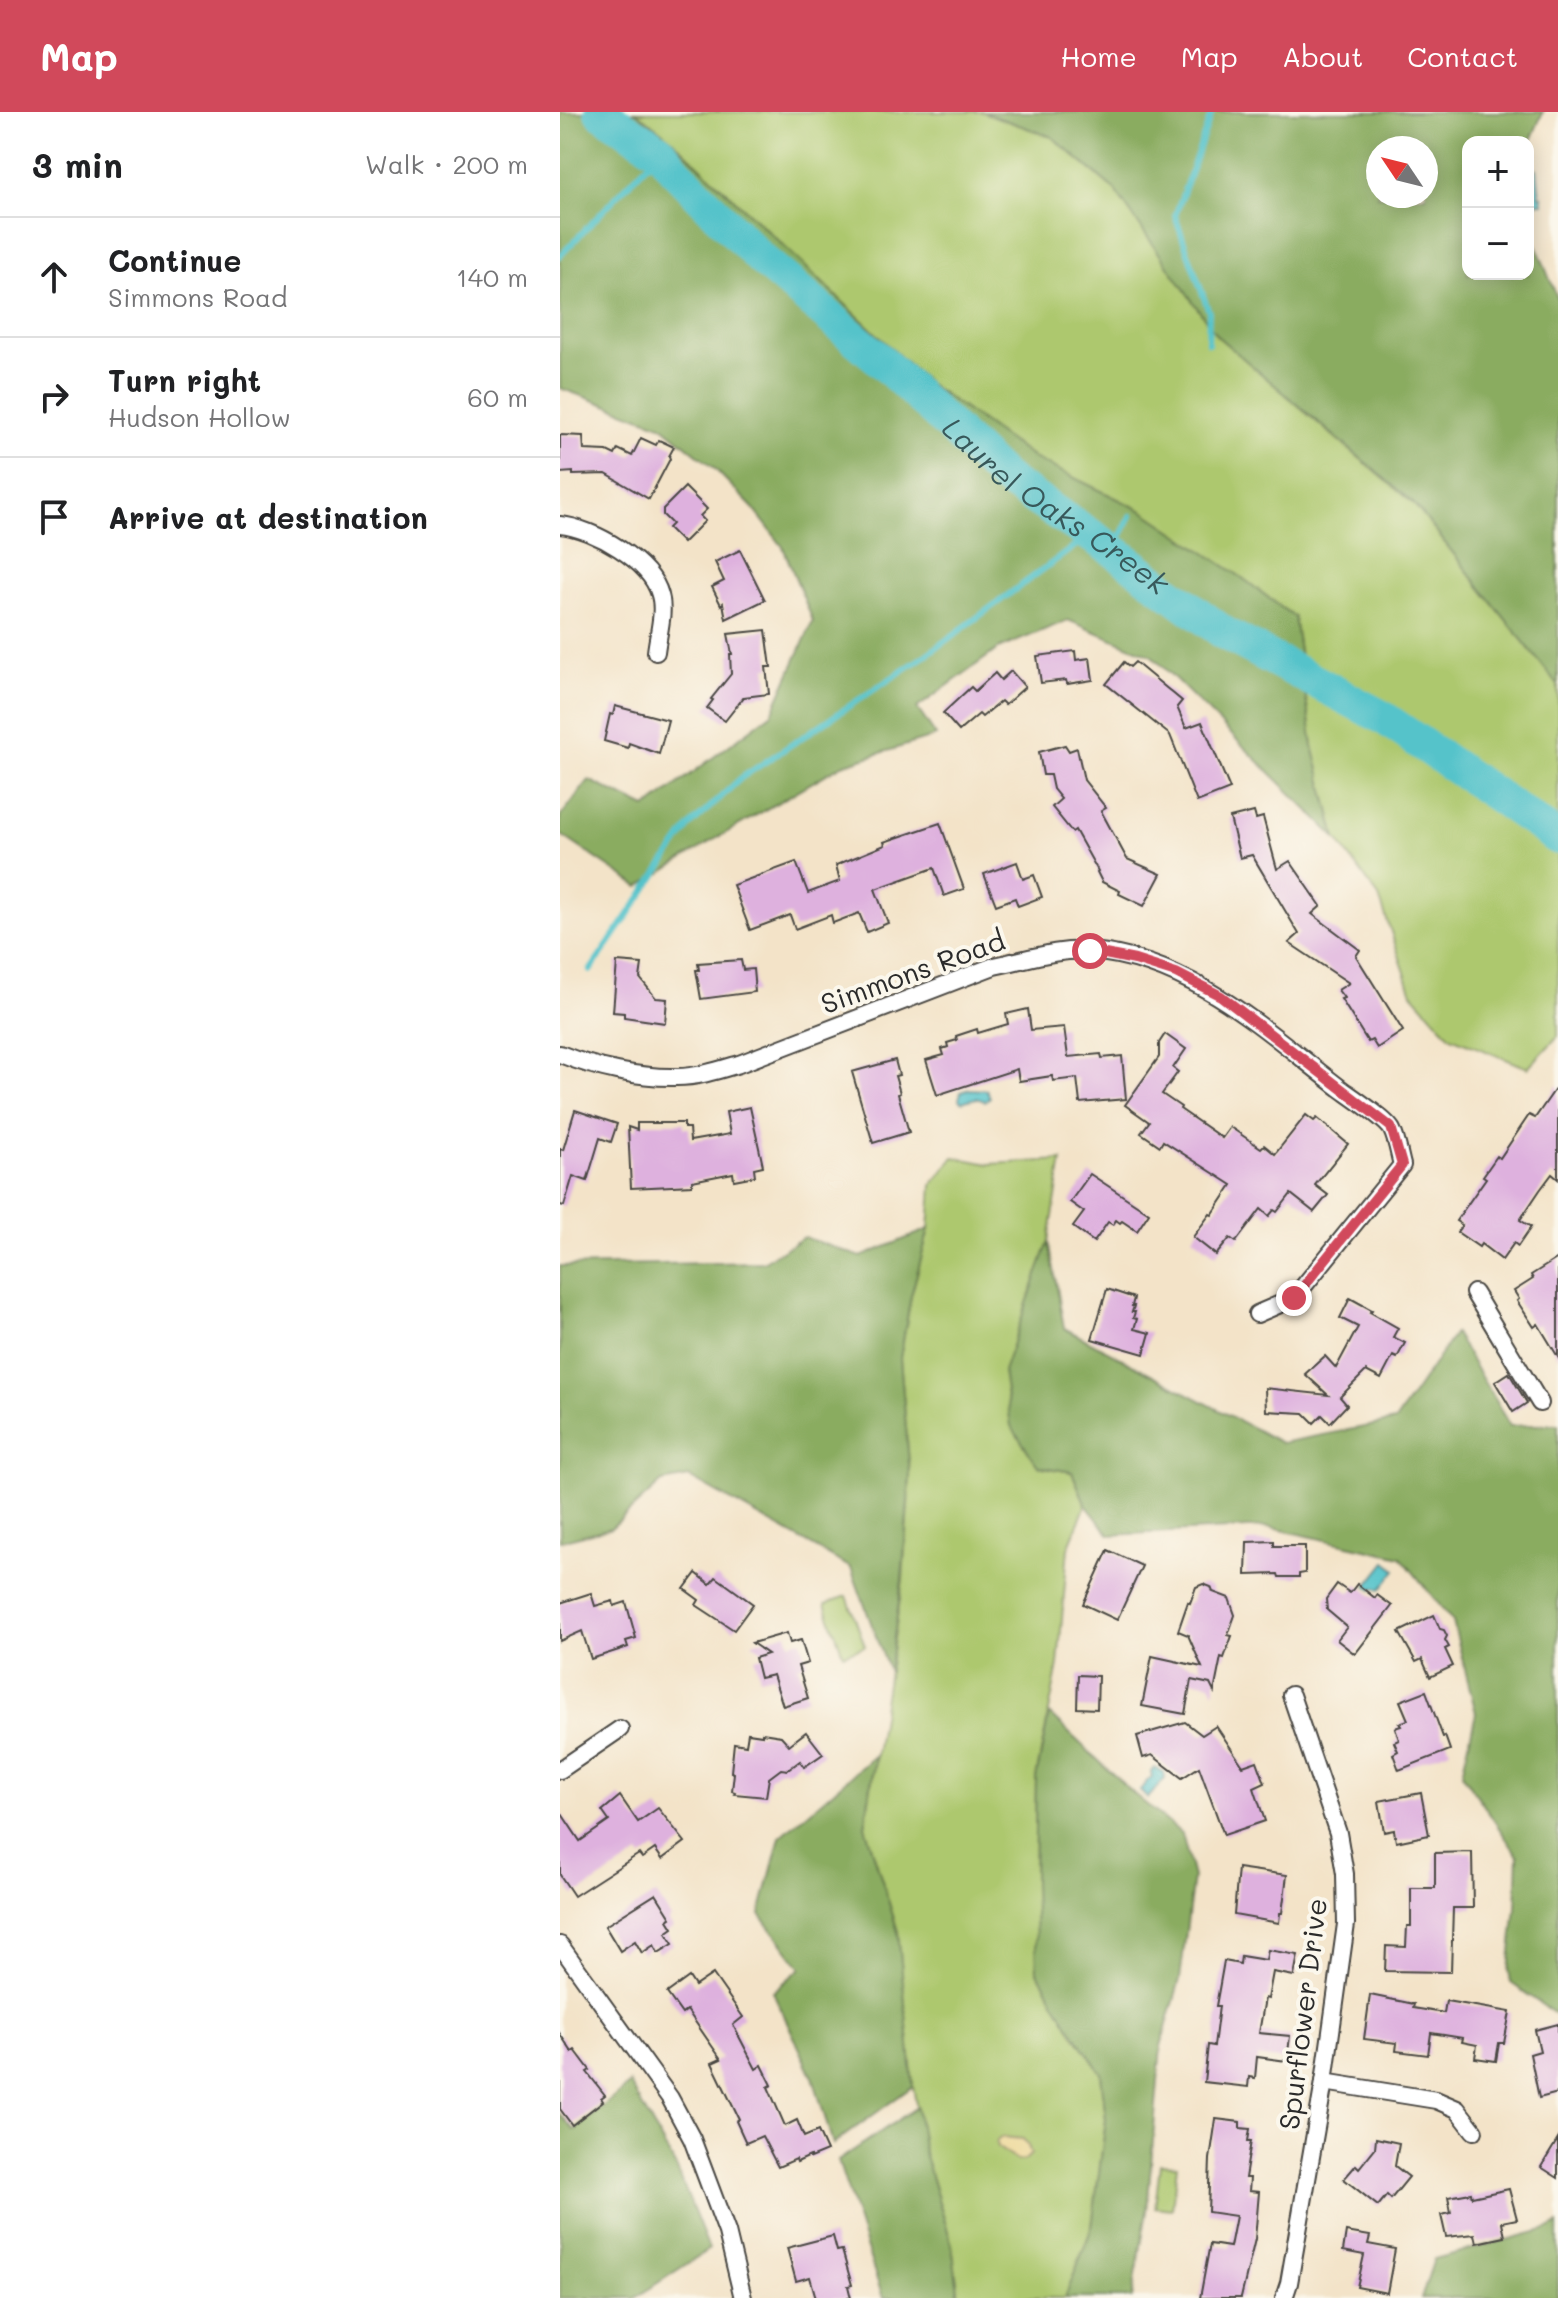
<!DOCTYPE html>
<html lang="en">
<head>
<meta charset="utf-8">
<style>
  :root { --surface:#fff; --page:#f2f2f2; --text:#202124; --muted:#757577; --line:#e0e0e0; --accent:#d1495b }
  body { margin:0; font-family:Mali,sans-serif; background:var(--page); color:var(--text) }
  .controls { position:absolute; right:24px; top:24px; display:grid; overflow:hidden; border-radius:16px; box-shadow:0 4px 20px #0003 }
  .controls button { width:72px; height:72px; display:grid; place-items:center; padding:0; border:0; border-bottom:2px solid var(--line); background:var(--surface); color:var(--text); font:40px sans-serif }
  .compass { position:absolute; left:806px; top:24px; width:72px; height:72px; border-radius:50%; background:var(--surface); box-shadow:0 4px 20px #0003; rotate:305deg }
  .stop { position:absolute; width:24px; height:24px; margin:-18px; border:6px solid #d1495b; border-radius:50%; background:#fff }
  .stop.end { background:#d1495b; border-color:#fff; box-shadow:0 2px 8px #0008 }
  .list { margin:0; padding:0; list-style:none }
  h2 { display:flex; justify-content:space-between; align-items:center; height:104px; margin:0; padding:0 32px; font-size:34px }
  h2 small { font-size:26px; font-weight:400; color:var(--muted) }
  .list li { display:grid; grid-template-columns:52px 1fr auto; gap:24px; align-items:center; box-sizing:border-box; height:120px; padding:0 32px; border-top:2px solid var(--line) }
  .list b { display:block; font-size:30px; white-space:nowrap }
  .list p { margin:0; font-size:26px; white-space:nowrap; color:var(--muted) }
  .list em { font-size:26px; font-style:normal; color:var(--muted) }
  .icon { flex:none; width:44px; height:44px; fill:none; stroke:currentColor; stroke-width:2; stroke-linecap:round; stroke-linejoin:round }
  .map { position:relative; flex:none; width:998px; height:2186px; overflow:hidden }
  header { display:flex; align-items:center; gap:48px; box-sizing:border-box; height:112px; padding:0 40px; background:var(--accent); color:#fff }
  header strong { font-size:38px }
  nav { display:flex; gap:44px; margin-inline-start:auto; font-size:28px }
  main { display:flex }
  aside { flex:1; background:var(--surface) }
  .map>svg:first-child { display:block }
  .green { fill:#adc86e; stroke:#6c7a4c; stroke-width:2 }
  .forest { fill:#8aac61; stroke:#5a6c46; stroke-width:2; fill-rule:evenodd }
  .sand { fill:#eeda9e; stroke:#8c8264; stroke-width:2 }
  .water { fill:#55c3ca; stroke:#40777a; stroke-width:2 }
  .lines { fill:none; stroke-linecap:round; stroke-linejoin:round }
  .stream { stroke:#55c3ca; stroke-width:6 }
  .river { stroke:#55c3ca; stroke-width:34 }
  .building { fill:#deb1de }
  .street-casing { stroke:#494743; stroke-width:20 }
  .street { stroke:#fff; stroke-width:16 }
  .route { stroke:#d1495b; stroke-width:10 }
  .labels { text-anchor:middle; stroke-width:8; stroke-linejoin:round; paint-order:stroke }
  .street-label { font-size:28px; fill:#2b2b2b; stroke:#fbf7ec }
  .water-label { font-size:30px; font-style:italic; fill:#38595b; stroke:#fbf7ec }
</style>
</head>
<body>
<header>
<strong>Map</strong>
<nav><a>Home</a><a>Map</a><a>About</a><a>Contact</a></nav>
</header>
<main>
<aside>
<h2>3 min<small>Walk · 200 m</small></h2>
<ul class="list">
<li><svg class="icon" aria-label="ahead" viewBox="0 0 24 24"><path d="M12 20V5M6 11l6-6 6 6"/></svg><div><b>Continue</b><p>Simmons Road</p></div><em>140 m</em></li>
<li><svg class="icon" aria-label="right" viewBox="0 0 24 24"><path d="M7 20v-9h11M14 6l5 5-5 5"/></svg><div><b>Turn right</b><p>Hudson Hollow</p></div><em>60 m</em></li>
<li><svg class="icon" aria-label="arrive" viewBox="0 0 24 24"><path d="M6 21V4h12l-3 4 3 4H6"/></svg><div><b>Arrive at destination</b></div></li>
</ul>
</aside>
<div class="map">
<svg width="998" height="2186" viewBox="0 0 998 2186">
  <rect width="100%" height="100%" fill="#fbf7ec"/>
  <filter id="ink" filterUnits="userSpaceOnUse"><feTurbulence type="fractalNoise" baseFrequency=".0125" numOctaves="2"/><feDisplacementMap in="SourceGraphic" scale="16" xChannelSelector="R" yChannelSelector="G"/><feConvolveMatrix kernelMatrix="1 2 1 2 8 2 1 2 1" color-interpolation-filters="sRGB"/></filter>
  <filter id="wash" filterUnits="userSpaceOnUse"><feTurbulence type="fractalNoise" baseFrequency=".006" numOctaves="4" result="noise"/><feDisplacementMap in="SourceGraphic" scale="32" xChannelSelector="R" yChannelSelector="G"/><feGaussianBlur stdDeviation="1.8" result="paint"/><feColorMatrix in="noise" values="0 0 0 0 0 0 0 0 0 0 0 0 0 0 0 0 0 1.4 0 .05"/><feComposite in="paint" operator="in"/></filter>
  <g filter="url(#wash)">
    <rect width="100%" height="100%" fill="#f3e3c8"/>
    <g class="green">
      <path d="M76,0H423L492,25L554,77L604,146L745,300L854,392L998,573V924L968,956L891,925L852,881L819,785L776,726L753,634L734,505L681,465L583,399L475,347L369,272L112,28Z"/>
      <path d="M394,1045L429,1052L502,1048L489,1129L443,1260L478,1354L512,1360L526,1393L508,1436L498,1553L476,1666L474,1772L511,1917L541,1961L546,2008L532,2115L505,2186H399L392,2133L364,2041L353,1974L338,1820L305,1714L343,1468L350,1363L340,1246L351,1184L369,1117L372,1073Z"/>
      <path d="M287,1484L305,1534L283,1542L265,1492Z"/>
      <path d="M600,2052L617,2053L612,2097L595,2095Z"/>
    </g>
    <g class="forest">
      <path d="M0,0H76L112,28L369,272L475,347L583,399L681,465L734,505L753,634L776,726L591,543L508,508L438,537L357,596L376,624L282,653L147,732L79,775L0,722V705L29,668L86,696L212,601L253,509L223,435L193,396L153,355L101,313L0,276Z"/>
      <path d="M423,0H983L968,35V30H908V162H968V112L998,188V573L854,392L657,224L554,77L492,25ZM818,36H866V84H818Z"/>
      <path d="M369,1117L351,1184L340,1246L350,1363L342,1468L329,1560L291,1456L129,1365L102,1370L51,1416L0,1429V1154L203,1150L244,1125L301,1145Z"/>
      <path d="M489,1129L504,1216L721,1331L835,1309L895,1221L950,1314L998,1312V1904L951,1871L949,1858L956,1795L958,1744L902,1661L916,1601L893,1510L841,1445L708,1415L550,1423L526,1393L512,1360L478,1354L451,1314L443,1259Z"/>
      <path d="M489,1602L575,1683L622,1722L633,1765L620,1867L601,1934L587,2099L572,2186H505L532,2115L546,2008L541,1961L511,1917L477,1859L474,1772L476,1666Z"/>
      <path d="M315,1643L305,1714L338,1820L353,1974L273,2032L253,1965L213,1880L241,1856L200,1802L220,1725Z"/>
      <path d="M70,1972L117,2057L149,2137L75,2186H0V2002L14,2018Z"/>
      <path d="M357,1995L364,2041L392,2133L399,2186H323L278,2049Z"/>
      <path d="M998,2112V2186H861L874,2147L991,2116Z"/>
    </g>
    <path class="sand" d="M441,2025L463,2027L468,2034L471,2042L465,2048L458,2049L437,2035L436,2030Z"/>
    <g class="water">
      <path d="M977,57L980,84H982L983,91L968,92V61Z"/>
      <path d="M410,977L426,978L430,985L425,989L416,986L401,990L399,987L401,980Z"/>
      <path d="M826,1450L836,1458L820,1478L816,1476L812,1478L807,1474Z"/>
      <path d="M594,1656L604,1660L605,1667L588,1686L580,1679L588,1668L592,1665L591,1660Z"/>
    </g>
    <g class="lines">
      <g class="stream">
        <path d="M0,144L100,39"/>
        <path d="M648,231L649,200L615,104L652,0"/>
        <path d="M553,438L571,404"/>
        <path d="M30,859L129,715L181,666L366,543L530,423"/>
      </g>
      <path class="river" id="s1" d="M41,0L100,39L115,58L201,147L318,246L445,367L553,438L664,521L824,606L998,726"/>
    </g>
    <g id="blocks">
      <g class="building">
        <path d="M0,323L23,324L24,338L47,339L55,343L58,337L72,344L81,326L96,333L99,328L114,335L109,344L110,347L89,387L46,362L13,363V360L0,361Z"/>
        <path d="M125,375L147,397L140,404L145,409L123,431L108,416L112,412L103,403V397Z"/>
        <path d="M180,438L205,488L166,507L163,491L161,493L152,475L164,469L155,450Z"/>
        <path d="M206,518L211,555H206L209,582L184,585L165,609L147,596L153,588L151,587L171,562L170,542H172L168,522Z"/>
        <path d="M515,539L516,548L530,546L533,568L507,572L506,568L481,571L477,544Z"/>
        <path d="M564,550L570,555L575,550L622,589L617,595L626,616L642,610L670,677L637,690L610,623L546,572Z"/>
        <path d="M451,559L465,575L445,593L441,589L422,605L419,602L399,619L383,601L411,575L415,579L435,561L441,568Z"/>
        <path d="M55,594L108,608L99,642L69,631L68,636L44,629L50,602L53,603Z"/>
        <path d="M505,633L509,639L517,636L524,668L546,696L541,699L567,747L601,762L584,794L559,782L560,779L542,770L537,760L538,759L515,718L512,720L492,695L501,687L493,677L490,663H483L479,640Z"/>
        <path d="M694,700L696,707L703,705L717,757L730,749L761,794L752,802L800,838L796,844L843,919L817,936L812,928L808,930L781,887L784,886L778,878L789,871L729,831L739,822L692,743L680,746L670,706Z"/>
        <path d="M380,711L404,777L384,784L374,756L315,777L328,811L307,820L299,801L273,811L271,803L235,817L230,803L190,818L173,773L236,750L248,781L280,769L276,753L325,733L324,730Z"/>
        <path d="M457,750L463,767L474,763L482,785L458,794L455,786L436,793L424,762Z"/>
        <path d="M181,848L183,858L193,857L195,880L141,887L136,858H139L138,851Z"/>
        <path d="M57,850L82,852L80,866L96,886L107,887L105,911L64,905V901L53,900Z"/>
        <path d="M468,897L471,918L504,915L508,945L541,942L542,946L562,944L566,987L520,991L517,966L493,969L492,964L459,969L457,957L377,983L366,948L384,943L382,937L388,935L387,931L397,928L396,924L417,917L418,921L448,912L446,902Z"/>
        <path d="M605,922L626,937L613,956L618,960L602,982L621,995L620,997L662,1026L670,1015L701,1036L704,1033L715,1042L746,1003L754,1009L757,1006L788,1032L755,1073L768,1083L754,1100L731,1082L717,1100L714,1098L709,1104L701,1097L676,1130L670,1126L656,1143L633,1125L650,1102L652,1103L672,1073L603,1029L600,1034L581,1021L589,1010L565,993L599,945V931Z"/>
        <path d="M335,948L339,963L335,964L340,981L338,982L349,1020L313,1031L292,960Z"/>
        <path d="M998,973V1067L992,1062L980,1078L960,1108L971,1115L958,1134L954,1131L942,1148L921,1132L919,1135L897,1120L902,1113L896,1109L926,1066L923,1064L937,1044L940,1046L969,1003L975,1006Z"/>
        <path d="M190,995L203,1054L194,1056L195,1064L174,1068L173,1061L132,1069V1073L71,1076L68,1015L77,1018V1011H124V1016H129L130,1029L170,1022L166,1000Z"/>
        <path d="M15,998L57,1012L51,1030L40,1026L27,1069L13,1064L4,1094L0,1093V1037L3,1038Z"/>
        <path d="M530,1062L589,1101L577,1119L562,1109L560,1111L556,1108L553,1113L548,1110L534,1130L513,1115L524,1100L510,1090Z"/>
        <path d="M998,1146V1245L978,1212L974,1215L957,1189L959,1187L954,1179L973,1167L971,1163Z"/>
        <path d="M547,1177L574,1186L572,1194H574L572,1200H575L573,1206L577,1207L574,1217L590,1221L584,1242L532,1227Z"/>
        <path d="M790,1186L812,1198L810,1200L838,1216L833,1225L845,1231L837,1246L833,1244L821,1267L806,1259L780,1285L787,1293L770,1311L762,1303L754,1311L744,1301L706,1299L705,1276L768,1283L745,1262L765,1244L776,1256L798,1215L780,1206Z"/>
        <path d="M949,1261L967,1291L953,1300L935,1270Z"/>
        <path d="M714,1429V1434H745V1461L739,1462V1465H719L718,1462L686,1463L687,1430Z"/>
        <path d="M548,1438L582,1454L557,1508L523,1492Z"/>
        <path d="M136,1461L150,1472L156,1465L193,1492L174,1518L136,1493L139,1488L124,1477Z"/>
        <path d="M643,1472L651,1475L653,1480L669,1486L675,1503L668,1523L672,1524L664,1546L661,1545L654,1580L650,1572L631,1568L625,1602L582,1594L592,1544L642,1555L628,1523L618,1519L628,1490L630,1491L636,1475Z"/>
        <path d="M777,1472L790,1481L797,1472L815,1486L817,1483L832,1494L795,1542L777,1528L787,1515L767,1498L766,1487Z"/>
        <path d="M31,1481L35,1494L53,1489L54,1494L66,1490L76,1526L66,1529L68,1535L31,1547L22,1519L0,1529V1491Z"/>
        <path d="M874,1503L880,1517L884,1518L887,1524L885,1528L889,1535L885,1537L893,1554L870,1565L862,1547L856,1550L839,1520Z"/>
        <path d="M227,1521L230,1531L241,1528L248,1551L238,1554L248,1586L223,1594L213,1563L200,1566L195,1546L208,1542L192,1531Z"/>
        <path d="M518,1563L538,1564L537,1597L517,1596Z"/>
        <path d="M866,1579L883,1625L885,1624L890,1638L839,1658L833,1642L838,1639L834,1630L839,1628L835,1616L841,1614L839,1611L848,1608L840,1589Z"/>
        <path d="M625,1610L642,1623L656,1614L683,1654L697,1649L705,1671L694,1676L705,1709L664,1723L639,1655L622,1666L592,1643L583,1646L577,1624Z"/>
        <path d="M246,1620L263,1642L244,1655L240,1649L228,1658L221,1657L209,1666L206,1685L174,1682L175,1680L172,1679L174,1661L171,1660L174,1631L186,1633L188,1621L202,1623V1621L221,1624L229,1633Z"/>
        <path d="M861,1681L869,1723L836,1730L834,1718L824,1720L819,1689Z"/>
        <path d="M60,1684L78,1710L98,1696L125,1730L102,1747L95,1737L82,1746L79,1742L14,1784L0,1763V1699L20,1729L49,1709L42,1699Z"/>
        <path d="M912,1740L913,1796H893L891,1860L825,1859L826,1834L846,1835L847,1814H851V1776H875V1741Z"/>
        <path d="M678,1756L727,1763L722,1801H720L719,1811L674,1803Z"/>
        <path d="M96,1782L111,1806L108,1808L113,1816L106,1821L113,1832L98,1841L94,1833L82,1841L75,1829L60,1839L45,1814Z"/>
        <path d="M708,1838L738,1843L734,1864L713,1860L708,1887L705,1886L699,1921L730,1924L727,1949L697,1945L695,1966L689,1965L688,1975L644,1970L648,1933L654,1934L659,1894H656L664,1849L680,1852L681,1844L706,1848Z"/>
        <path d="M153,1862L183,1905L173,1913L196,1957L202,1953L212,1973L208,1975L225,2014L237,2008L244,2025L258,2019L267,2039L250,2046V2044L237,2050L236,2047L218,2055L202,2024L186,2031L176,2009L179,2007L152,1951L161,1947L127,1898L122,1902L107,1881L129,1865L135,1874Z"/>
        <path d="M810,1883L854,1892L853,1896L884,1901L886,1889L950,1900L944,1931H939L936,1949L915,1946L917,1933L902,1930L903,1926L871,1921L868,1943L836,1939L837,1931L804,1927Z"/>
        <path d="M998,1912V1981L979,1986L970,1942L980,1939L975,1918Z"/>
        <path d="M0,1922L12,1940L15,1938L30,1958L27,1960L45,1983L41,1986L43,1989L12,2013L0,1997Z"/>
        <path d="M656,2007L680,2010V2016L690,2017L688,2029H691L685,2066H690L689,2079L699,2080L695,2127L681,2186H640L650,2132L670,2135L676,2104L648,2100L650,2047Z"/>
        <path d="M816,2026L839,2031L835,2054L849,2065L831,2087L827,2083L818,2094L784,2067L796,2053L799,2056L815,2036Z"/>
        <path d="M998,2027V2066L981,2055Z"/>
        <path d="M949,2077L957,2107L942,2110L945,2125L917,2131L915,2122L886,2125L881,2103L891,2101L888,2085L911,2081L912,2085Z"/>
        <path d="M786,2120L810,2124L808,2132L835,2137L827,2181L797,2175L804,2143L783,2139Z"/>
        <path d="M273,2124L277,2139L282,2138L292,2173L288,2174L291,2186H256L250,2165L236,2169L227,2136Z"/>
      </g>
    </g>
  </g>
  <g filter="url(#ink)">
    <use href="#blocks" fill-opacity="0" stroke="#494743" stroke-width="2"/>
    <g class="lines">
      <g class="street-casing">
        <g id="street">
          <path d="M0,413C33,416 91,449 100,483C105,500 98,522 96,540"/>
          <path d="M0,942C35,956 79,966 117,965C138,965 159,958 179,952L434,854C465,848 499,836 531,839C632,848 703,917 780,976C791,984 827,1008 832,1018C837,1028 839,1042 842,1053L734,1186L697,1202"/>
          <path d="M914,1181L980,1291"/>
          <path d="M0,1658L60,1617"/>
          <path d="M0,1833L110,1986L132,2027L167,2120L183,2186"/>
          <path d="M764,1970L876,1988L897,1997L914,2019"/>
          <path d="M724,2186L729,2171L764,1970L786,1812L785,1762L778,1721L731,1583"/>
        </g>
      </g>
      <use href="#street" class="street"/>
    </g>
  </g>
  <g class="lines" filter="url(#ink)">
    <path class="route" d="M530,839L575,848L616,861L661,884L831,1015L842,1053L734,1186"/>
  </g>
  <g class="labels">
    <g class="street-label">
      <text transform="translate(353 860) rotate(-20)" y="10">Simmons Road</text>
      <text transform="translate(743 1902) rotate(-83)" y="10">Spurflower Drive</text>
    </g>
    <g class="water-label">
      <text dy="10" stroke="none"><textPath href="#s1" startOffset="604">Laurel Oaks Creek</textPath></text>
    </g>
  </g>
</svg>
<div class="controls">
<button>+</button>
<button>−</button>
</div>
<svg class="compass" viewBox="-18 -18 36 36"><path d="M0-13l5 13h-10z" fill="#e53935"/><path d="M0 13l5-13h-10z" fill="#757577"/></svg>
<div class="stop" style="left:530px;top:839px"></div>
<div class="stop end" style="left:734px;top:1186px"></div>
</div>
</main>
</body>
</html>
